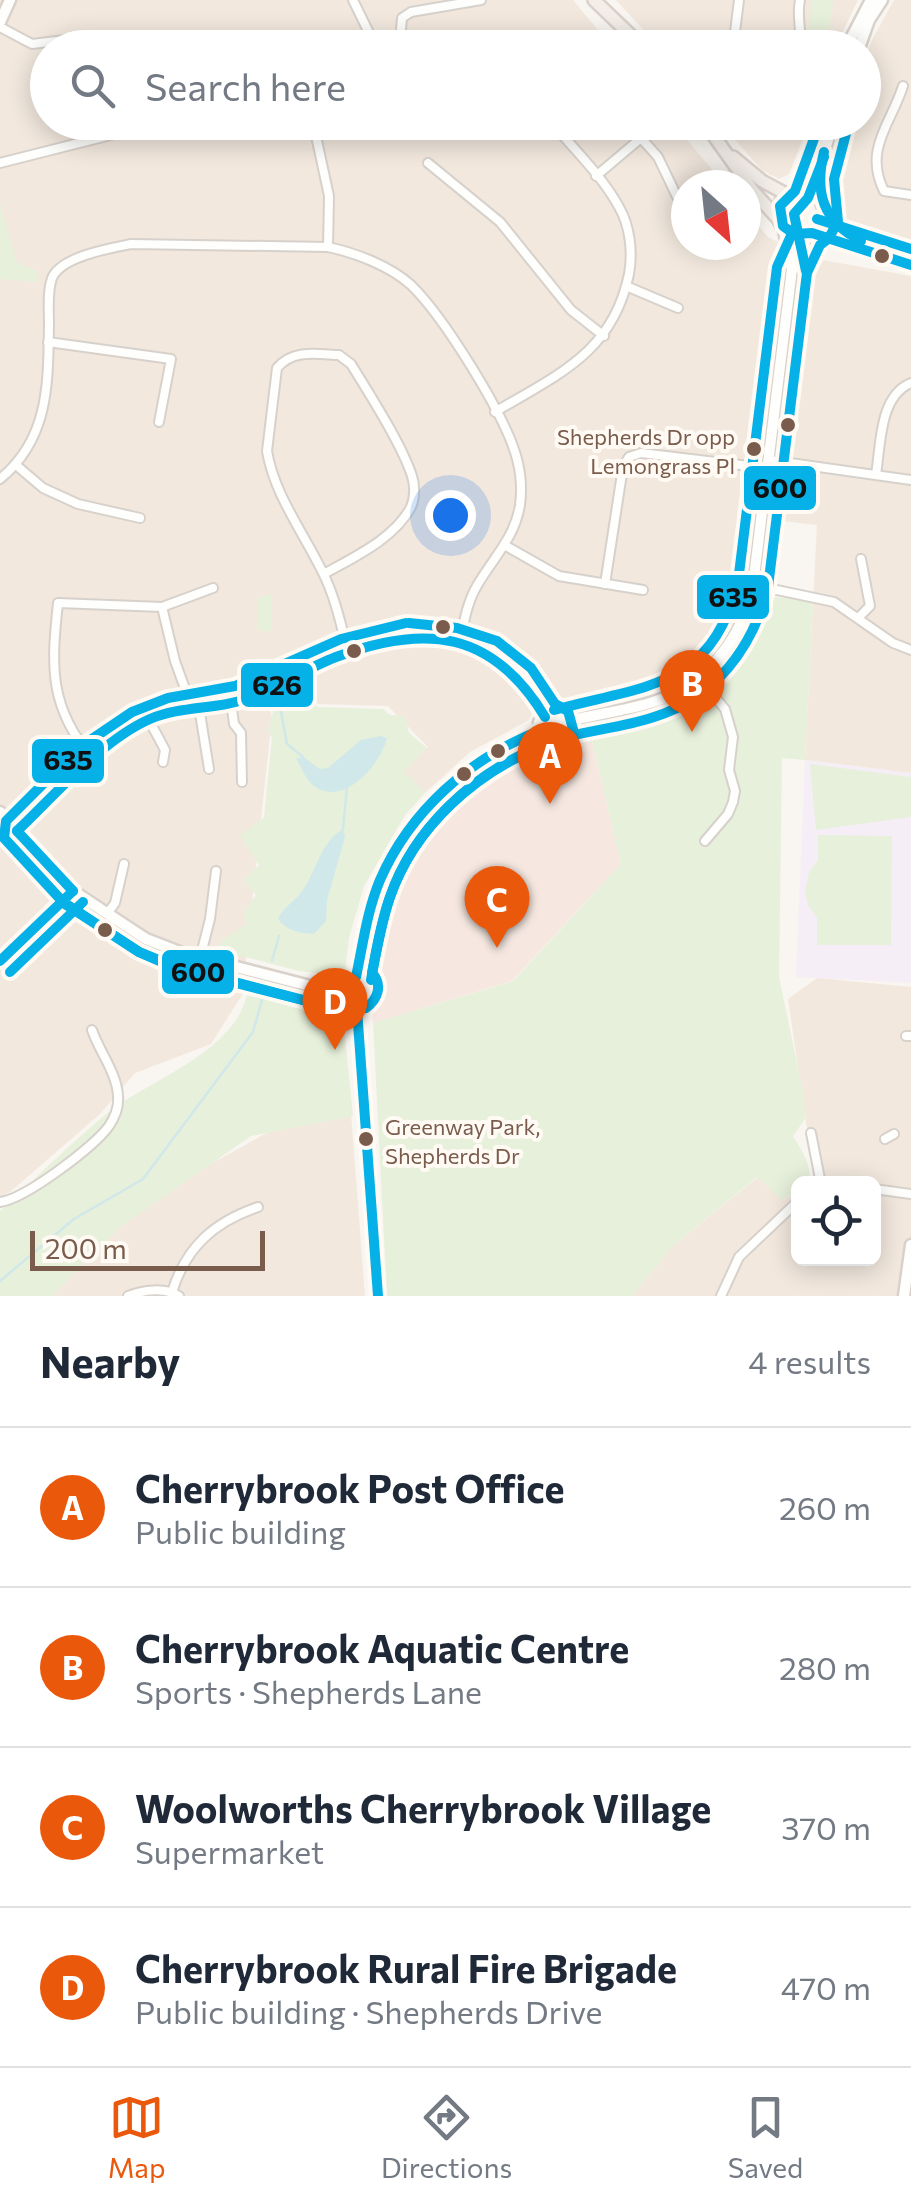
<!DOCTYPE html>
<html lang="en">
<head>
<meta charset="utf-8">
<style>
  :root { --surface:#fff; --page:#f2f2f3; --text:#1f2937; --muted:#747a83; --line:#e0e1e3; --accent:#ea580c }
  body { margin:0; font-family:Commissioner,sans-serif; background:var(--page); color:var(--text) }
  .controls { position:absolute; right:30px; bottom:30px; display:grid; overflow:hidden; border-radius:15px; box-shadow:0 5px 25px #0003 }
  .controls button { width:90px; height:90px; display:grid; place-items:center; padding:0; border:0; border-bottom:2px solid var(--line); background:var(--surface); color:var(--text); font:50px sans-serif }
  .compass { position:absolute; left:671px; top:170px; width:90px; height:90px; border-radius:50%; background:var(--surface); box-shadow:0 5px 25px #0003; rotate:153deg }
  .scale { position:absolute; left:30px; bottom:25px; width:235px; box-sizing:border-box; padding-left:10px; border:5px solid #7a5c4d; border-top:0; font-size:28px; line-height:35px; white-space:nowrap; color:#7a5c4d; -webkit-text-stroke:8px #fffaf3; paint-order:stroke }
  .you { position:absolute; left:450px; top:515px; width:35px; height:35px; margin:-25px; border:8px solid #fff; border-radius:50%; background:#1a73e8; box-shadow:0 0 0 15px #1a73e833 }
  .badge { display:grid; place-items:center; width:65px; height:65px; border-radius:50%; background:var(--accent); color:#fff; font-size:32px; font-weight:700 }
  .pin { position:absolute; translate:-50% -82px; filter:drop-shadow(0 2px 5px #0008) }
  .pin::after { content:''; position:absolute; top:52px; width:35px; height:30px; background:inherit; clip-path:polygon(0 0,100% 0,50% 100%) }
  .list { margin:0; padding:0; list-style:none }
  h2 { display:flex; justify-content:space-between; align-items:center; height:130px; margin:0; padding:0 40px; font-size:42px }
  h2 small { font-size:32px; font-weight:400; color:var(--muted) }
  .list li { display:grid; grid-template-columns:65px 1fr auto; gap:30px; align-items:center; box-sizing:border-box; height:160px; padding:0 40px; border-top:2px solid var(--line) }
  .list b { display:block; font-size:38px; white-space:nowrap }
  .list p { margin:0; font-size:32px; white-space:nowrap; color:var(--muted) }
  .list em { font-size:32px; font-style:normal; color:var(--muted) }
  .icon { flex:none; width:55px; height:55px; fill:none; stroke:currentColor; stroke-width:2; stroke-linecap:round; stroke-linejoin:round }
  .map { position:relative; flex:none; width:911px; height:1296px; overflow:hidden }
  .search { position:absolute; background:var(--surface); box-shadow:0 5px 25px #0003; left:30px; right:30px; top:30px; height:110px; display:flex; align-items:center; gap:25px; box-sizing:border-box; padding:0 35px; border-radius:55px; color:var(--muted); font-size:38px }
  .sheet { height:770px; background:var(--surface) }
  nav { display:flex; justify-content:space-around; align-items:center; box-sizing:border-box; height:140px; border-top:2px solid var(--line); background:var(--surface); font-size:28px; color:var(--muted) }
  nav a { display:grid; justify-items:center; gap:5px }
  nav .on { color:var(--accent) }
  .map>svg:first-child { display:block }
  .residential { fill:#f2e8de }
  .commercial { fill:#f6e8e1 }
  .education { fill:#f6eef6 }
  .green { fill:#e7f0db }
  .water { fill:#d0e8ea }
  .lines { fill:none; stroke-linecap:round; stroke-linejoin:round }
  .stream { stroke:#d0e8ea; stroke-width:2.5 }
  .minor-casing { stroke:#d7d1cb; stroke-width:12 }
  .secondary-casing { stroke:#d9d2cb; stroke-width:15 }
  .primary-casing { stroke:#dad1cc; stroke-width:16 }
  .minor { stroke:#fefefd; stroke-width:8 }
  .secondary { stroke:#fefefd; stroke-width:10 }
  .primary { stroke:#f3eee8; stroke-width:11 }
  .bus-1-casing { stroke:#fffaf3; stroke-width:18 }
  .bus-2-casing { stroke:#fffaf3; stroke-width:18 }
  .bus-3-casing { stroke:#fffaf3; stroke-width:18 }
  .bus-1 { stroke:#06b1e7; stroke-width:10 }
  .bus-2 { stroke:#06b1e7; stroke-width:10 }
  .bus-3 { stroke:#06b1e7; stroke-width:10 }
  .bus-dot { fill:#7a5c4d; stroke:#fffaf3; stroke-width:4 }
  .labels { text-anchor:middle; stroke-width:8; stroke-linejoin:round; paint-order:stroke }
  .bus-label { font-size:22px; fill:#7a5c4d; stroke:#fffaf3; text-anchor:end }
  .line-badge { stroke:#fffaf3; stroke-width:4 }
  .pale-badge-label { font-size:28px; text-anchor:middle; font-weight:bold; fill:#111 }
</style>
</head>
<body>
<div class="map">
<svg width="911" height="1296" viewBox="0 0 911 1296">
  <rect width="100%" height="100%" fill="#f9f5f0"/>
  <g class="residential">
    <path d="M0,0H573L612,47L48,48V122L673,123L725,185H686V245H746V211L768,237L806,257L911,276V773L805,760L817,525L750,517L741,586L733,612L708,651L686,672L652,690L561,710L552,706L532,713L529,720L470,752L425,793L403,771L428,747L388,706L318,704L305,677L266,694L272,717L242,995L211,1044L135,1073L100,1114L10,1192L0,1197Z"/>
    <path d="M616,0H858L835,48L659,47Z"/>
    <path d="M894,0H911V248L868,235L848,223L836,207L829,186V173L845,123L864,122V65L872,40Z"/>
    <path d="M720,123H809L789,174L779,179L762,170Z"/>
    <path d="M817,978L911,987V1296H632L674,1245L758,1177L782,1200L798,1192V1258H874V1184L815,1183L788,999Z"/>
    <path d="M350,1100L365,1296H37L129,1209L274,1129Z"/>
  </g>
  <path class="commercial" d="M589,728L621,864L512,981L373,1023L370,993L371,961L378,926L400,870L428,826L467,785L495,765L566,733Z"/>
  <path class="education" d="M805,760L911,773V983L796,977Z"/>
  <g class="green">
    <path d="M812,0H833L827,47H806Z"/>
    <path d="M0,204L17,263L38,271L37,282L0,279Z"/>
    <path d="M271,594V631H257L258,598Z"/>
    <path d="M765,596L813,601L805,760L782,758L779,977L804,1097L805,1119L793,1136C801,1150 814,1166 808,1183L798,1184V1190L782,1200L757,1177L674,1245L632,1296H387L373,1023L513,981L621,864L589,728C677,709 737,691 765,596Z"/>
    <path d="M304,679L317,707L383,709L390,715L405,716L409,733L427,748L404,771L425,793L405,815L364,886L349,938L345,970L340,976L299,971L218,950L222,940L247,924L243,914L256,895L243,880L259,865L240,836L264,817L272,738L268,730L273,712L269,694Z"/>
    <path d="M810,764L911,777V817L816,830Z"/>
    <path d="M818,835L892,836L891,945H817V918L808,905L805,892L809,872L818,860Z"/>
    <path d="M248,987L342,1007L353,1116L251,1136L119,1228L52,1296H0V1211C36,1179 71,1142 109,1112C152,1078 242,1050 248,987Z"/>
  </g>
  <g class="water">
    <path d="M380,736L387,738C381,763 345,808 314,786C306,780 301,767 296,758L303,757L320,769L328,768L361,740Z"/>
    <path d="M343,829L345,837L327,900L326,921L314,934C299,933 287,931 278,919C283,908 291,904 299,895C317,874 318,844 343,829Z"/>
  </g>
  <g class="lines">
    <g class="stream">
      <path d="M278,696L287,744L303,757"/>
      <path d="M343,829L347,787"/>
      <path d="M272,961L279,936"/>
      <path d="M0,1281L74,1219L143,1179L253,1032L265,989"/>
    </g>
    <g class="minor-casing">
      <g id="minor">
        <path d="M353,0L373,41"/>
        <path d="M0,27L32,44L73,39"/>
        <path d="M400,40L402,18L411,12L481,0"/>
        <path d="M351,48C378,37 406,39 433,48"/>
        <path d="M733,48L739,0"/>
        <path d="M799,48C803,32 796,17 800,0"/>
        <path d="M903,86C892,122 863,149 884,191L911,195"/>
        <path d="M313,122L329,196L328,247"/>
        <path d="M628,122L641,138"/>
        <path d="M778,122V128L799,133"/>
        <path d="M0,163L162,122"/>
        <path d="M428,163L500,222L571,310L604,336"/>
        <path d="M596,176L641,138L658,157L681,205"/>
        <path d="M626,286L678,308"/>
        <path d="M48,342L171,359L159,422"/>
        <path d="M495,412C559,374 613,352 629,274C633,252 630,226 619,207C602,176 574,149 551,122"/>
        <path d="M769,460L911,480"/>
        <path d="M16,465L43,488L78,504L140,518"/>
        <path d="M876,474C881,445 879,396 911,383"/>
        <path d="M0,479C50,438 48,382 49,323C49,310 47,288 53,276C64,256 111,248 131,244L328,247C356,253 390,266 411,285C443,316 506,416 517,459C521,474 522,490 520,505C515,537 494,557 478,584C467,602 464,622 460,642"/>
        <path d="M747,481L751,451"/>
        <path d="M506,546L559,576L643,590"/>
        <path d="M324,574C354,557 394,539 411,507C415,498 415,485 412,476C401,443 370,395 351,364L339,355C316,354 293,349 277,368L267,451C274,494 303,532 322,571C335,596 341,625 348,652"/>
        <path d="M605,584L623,467L629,457L641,453L749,466"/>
        <path d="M753,585L834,602L893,643L911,650"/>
        <path d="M162,607L175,661L192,708"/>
        <path d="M859,617L870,606L861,559"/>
        <path d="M699,678L725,709L733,737L729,770L735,791L733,802L728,814L705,841"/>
        <path d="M231,702L234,724L241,733L242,782"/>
        <path d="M199,707L209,769"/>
        <path d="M149,720L165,750L163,762"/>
        <path d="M93,759C49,708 51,667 58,603L162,607L213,588"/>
        <path d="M17,831C55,795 93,755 137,726C171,704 212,713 247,699C278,687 306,669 337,657C418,624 504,630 545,717"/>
        <path d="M107,914L115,903L124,864"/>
        <path d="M200,958L210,919L216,871"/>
        <path d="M0,961L73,891"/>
        <path d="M906,1036H911"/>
        <path d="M811,1133L821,1184"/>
        <path d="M885,1139L894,1134"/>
        <path d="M874,1189L911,1194"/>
        <path d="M0,1202C25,1199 94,1147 109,1126C115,1117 119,1106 118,1096C117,1073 99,1051 92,1030"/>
        <path d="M172,1292C186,1247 214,1222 258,1207"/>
        <path d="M128,1296C143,1290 165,1287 179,1296"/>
        <path d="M721,1296L739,1257L798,1201"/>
      </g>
    </g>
    <g class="secondary-casing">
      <g id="secondary">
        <path d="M0,22L10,0"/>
        <path d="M846,48L871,0"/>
        <path d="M859,48L869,20L882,0"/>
        <path d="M795,191L820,122"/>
        <path d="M818,197L822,158L834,122"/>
        <path d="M783,226L792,269"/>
        <path d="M558,724C588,715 620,712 650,703C703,688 743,639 753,585L792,269L808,235"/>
        <path d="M539,731V722L545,717L553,718L558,724"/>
        <path d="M539,731L547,736L553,735L558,724"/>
        <path d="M0,812L73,891L146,939L182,953L314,987H345"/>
        <path d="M356,977C364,939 369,900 387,866C419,806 475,752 539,731"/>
        <path d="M356,996L378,1296"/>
        <path d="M904,1296L911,1245"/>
      </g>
    </g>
    <g class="primary-casing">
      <g id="primary">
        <path d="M594,0L644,48"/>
        <path d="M704,122L753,191L779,220"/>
        <path d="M733,157L762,181L788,195"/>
        <circle cx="801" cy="213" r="23"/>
        <path d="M824,210L840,227L863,242"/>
        <path d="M812,233L911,265"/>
      </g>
    </g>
    <use href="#minor" class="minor"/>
    <use href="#secondary" class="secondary"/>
    <use href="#primary" class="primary"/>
    <g class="bus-1-casing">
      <g id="bus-1">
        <path d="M820,122L795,191L780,206L783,226L794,234L812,233L911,265"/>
        <path d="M824,152C814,193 823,221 861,241"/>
        <path d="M17,831C55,795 102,740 150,719C183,705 221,710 254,696C282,684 308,668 336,657C426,623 493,631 545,717"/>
        <path d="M17,831L73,891"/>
        <path d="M0,961L73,891"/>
        <path d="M356,977C363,944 367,911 380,880C410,811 470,758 539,731"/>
        <path d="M356,996L378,1296"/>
      </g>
    </g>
    <g class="bus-2-casing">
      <g id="bus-2">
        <path d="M806,271L794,214L808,198L824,157"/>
        <path d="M562,738C592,730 624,727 654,717C715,698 753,648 768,587L807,273L820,245L828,239L838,222L834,179L848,126"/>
        <path d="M65,904L139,952L166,964L311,1002H345"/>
        <path d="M10,972L83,902"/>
        <path d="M371,980C376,952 381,924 390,897C415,826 476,772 545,745"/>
      </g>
    </g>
    <g class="bus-3-casing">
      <g id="bus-3">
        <path d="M817,219L911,249"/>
        <path d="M406,623L341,639L235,686L168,698L132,712L92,739L55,772L6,821L4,838L63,902L139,952L178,968L310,1002H337L348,1010L366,1008C378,999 383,985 372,973C377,947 381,922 390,897C413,830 472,774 537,748L546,751L559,749L573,729L568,711L555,704L531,668L497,641L457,628L409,623"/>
        <path d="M554,710C644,685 711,690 738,582L777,267L794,229"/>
      </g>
    </g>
    <use href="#bus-1" class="bus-1"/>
    <use href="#bus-2" class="bus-2"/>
    <use href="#bus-3" class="bus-3"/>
  </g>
  <g class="bus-dot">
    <circle cx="882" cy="256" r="9"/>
    <circle cx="788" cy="425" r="9"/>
    <circle cx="754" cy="449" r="9"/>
    <circle cx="443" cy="627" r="9"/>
    <circle cx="354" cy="651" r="9"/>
    <circle cx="498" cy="751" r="9"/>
    <circle cx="464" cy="774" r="9"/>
    <circle cx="105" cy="930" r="9"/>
    <circle cx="366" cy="1139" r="9"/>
  </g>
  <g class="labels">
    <g class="bus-label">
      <text x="735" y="445">Shepherds Dr opp<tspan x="735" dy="29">Lemongrass Pl</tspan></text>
      <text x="385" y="1135" text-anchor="start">Greenway Park,<tspan x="385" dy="29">Shepherds Dr</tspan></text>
    </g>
  </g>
  <g class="line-badge">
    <rect x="742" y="464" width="76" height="48" rx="10" fill="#06b1e7"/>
    <rect x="695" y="573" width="76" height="48" rx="10" fill="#06b1e7"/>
    <rect x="239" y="661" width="76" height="48" rx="10" fill="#06b1e7"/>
    <rect x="30" y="737" width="76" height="48" rx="10" fill="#06b1e7"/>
    <rect x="160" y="948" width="76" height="48" rx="10" fill="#06b1e7"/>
  </g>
  <g class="pale-badge-label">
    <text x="780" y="498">600</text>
    <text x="733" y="607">635</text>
    <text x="277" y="695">626</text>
    <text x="68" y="770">635</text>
    <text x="198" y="982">600</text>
  </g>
</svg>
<div class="controls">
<button><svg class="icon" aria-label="locate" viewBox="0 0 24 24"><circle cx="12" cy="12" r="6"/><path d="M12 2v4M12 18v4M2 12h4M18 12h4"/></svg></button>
</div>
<svg class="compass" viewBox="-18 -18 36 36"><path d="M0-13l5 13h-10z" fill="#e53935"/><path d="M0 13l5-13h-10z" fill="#747a83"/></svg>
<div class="scale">200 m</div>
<div class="you"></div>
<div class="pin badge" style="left:550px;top:804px">A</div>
<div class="pin badge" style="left:692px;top:732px">B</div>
<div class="pin badge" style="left:497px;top:948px">C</div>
<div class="pin badge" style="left:335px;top:1050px">D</div>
<div class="search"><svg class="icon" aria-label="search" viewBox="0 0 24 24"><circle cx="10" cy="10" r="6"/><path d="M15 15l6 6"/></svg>Search here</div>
</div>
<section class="sheet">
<h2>Nearby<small>4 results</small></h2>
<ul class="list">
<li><span class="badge">A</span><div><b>Cherrybrook Post Office</b><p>Public building</p></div><em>260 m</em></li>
<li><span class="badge">B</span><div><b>Cherrybrook Aquatic Centre</b><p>Sports · Shepherds Lane</p></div><em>280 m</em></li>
<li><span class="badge">C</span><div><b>Woolworths Cherrybrook Village</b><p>Supermarket</p></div><em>370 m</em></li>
<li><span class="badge">D</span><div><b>Cherrybrook Rural Fire Brigade</b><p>Public building · Shepherds Drive</p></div><em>470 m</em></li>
</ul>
</section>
<nav>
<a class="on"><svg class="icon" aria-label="map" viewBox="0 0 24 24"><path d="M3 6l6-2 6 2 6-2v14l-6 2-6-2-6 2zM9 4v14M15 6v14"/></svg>Map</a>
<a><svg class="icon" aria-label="directions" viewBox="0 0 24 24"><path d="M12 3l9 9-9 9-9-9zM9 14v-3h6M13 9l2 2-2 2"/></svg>Directions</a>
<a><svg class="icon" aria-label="saved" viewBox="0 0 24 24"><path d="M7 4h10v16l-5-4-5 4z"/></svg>Saved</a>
</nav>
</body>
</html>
